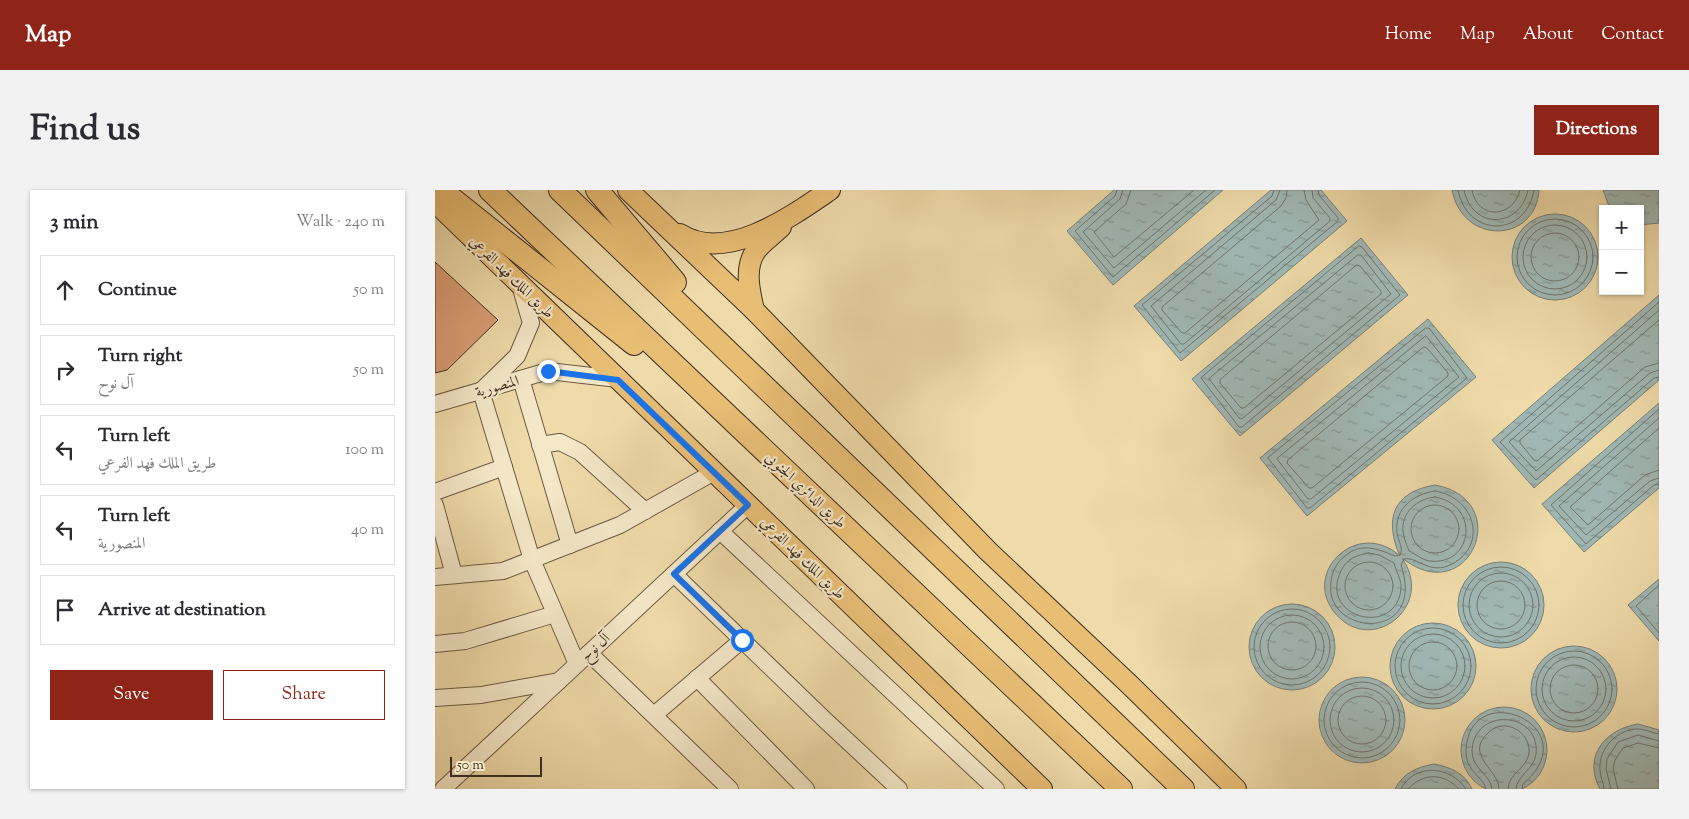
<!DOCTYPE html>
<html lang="en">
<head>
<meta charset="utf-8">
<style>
  :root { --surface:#fff; --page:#f2f2f3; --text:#2b2b33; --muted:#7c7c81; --line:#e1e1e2; --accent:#8f2418 }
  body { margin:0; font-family:"Sorts Mill Goudy",Amiri,serif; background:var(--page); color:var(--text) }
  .controls { position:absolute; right:15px; top:15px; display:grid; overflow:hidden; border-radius:0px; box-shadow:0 1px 4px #0004 }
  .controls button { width:45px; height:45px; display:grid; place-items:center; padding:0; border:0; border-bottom:1px solid var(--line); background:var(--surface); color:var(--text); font:25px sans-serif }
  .scale { position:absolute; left:15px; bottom:12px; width:92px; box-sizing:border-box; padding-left:5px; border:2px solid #3f2f22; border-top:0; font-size:14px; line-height:18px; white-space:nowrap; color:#3f2f22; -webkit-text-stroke:4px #f5e8c8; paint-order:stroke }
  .stop { position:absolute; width:15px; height:15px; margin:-11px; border:4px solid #1a73e8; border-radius:50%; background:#fff }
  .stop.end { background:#1a73e8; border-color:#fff; box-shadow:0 1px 5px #0008 }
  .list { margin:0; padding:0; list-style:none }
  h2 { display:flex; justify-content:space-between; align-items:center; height:65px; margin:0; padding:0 20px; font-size:21px }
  h2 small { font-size:16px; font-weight:400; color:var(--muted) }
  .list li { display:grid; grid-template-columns:32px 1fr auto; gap:15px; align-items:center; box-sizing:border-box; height:70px; margin:0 10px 10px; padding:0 10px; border:1px solid var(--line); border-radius:0px }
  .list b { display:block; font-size:19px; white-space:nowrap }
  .list p { margin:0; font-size:16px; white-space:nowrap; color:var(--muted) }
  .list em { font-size:16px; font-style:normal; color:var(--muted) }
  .actions { display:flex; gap:10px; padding:15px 20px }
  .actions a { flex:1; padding:11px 0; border:1px solid var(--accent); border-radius:0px; text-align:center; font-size:18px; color:var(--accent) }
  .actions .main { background:var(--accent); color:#fff }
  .icon { flex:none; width:28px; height:28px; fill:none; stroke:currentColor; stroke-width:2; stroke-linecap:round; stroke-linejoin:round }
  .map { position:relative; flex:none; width:1224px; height:599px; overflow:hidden; border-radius:0px }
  header { display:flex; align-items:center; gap:30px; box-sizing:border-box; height:70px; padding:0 25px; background:var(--accent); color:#fff }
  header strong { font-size:24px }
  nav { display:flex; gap:28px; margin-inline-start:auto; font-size:18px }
  .intro { display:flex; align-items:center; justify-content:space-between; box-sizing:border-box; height:120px; padding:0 30px }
  h1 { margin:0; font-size:35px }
  .button { padding:12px 22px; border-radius:0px; background:var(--accent); color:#fff; font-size:18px; font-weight:700 }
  main { display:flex; gap:30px; padding:0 30px }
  aside { flex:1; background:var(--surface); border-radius:0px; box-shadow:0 1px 4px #0004 }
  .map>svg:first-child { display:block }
  .water { fill:url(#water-ripples); stroke:#79817a }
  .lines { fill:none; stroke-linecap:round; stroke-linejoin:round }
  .shore { stroke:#70746c; stroke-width:1 }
  .building { fill:#da9d74; stroke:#3f2f22 }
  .minor-casing { stroke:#6b5a44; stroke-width:18 }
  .major-casing { stroke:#3f2f22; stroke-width:22 }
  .highway-casing { stroke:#3f2f22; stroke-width:24 }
  .minor { stroke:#f5e8c8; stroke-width:16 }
  .major { stroke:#e8be75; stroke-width:20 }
  .highway { stroke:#e8be75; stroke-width:22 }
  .route { stroke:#1a73e8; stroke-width:6 }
  .labels { text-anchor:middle; stroke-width:4.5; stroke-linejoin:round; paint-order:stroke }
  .street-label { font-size:15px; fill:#3f2f22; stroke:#f5e8c8 }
</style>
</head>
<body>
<header>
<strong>Map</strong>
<nav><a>Home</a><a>Map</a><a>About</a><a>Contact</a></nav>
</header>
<div class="intro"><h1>Find us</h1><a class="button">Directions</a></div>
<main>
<aside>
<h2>3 min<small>Walk · 240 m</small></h2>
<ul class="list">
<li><svg class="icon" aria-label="ahead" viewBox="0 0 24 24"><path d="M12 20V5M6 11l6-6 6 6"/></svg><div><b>Continue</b></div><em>50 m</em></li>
<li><svg class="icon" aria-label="right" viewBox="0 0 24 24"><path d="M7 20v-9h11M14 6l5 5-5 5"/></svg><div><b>Turn right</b><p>آل نوح</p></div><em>50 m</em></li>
<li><svg class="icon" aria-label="left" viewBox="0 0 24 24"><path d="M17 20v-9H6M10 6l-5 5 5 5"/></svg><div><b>Turn left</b><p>طريق الملك فهد الفرعي</p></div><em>100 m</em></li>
<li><svg class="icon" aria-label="left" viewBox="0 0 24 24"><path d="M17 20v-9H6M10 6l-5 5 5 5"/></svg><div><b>Turn left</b><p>المنصورية</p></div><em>40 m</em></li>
<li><svg class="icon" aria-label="arrive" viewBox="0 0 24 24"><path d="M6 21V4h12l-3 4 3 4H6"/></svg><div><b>Arrive at destination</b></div></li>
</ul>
<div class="actions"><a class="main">Save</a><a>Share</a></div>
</aside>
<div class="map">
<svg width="1224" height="599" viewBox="0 0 1224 599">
  <defs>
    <pattern id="water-ripples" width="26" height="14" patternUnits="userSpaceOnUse" patternTransform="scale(1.25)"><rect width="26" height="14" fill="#a0b8b5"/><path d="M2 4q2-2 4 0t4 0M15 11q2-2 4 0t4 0" fill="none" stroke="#849693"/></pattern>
  </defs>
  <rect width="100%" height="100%" fill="#efdbaa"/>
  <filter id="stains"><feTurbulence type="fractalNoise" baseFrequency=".004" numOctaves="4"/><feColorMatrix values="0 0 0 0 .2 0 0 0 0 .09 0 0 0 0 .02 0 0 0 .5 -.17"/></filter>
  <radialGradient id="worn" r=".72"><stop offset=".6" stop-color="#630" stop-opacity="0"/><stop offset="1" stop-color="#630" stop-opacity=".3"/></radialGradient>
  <g class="water">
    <path d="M679,0H788L678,95L632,41Z"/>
    <path d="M836,0H886L912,31L746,171L699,116Z"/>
    <path d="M1017,0H1104C1101,53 1028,56 1017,0Z"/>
    <path d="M1168,0H1224V33L1205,35V19H1175Z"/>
    <circle cx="1120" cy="67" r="43"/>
    <path d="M926,48L973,105L805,246L757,189Z"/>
    <path d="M1224,105V190L1099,298L1057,250Z"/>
    <path d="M993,129L1041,187L872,326L825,268Z"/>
    <path d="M1224,213V298L1149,362L1107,314Z"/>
    <path d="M1000,295C1081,310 1034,421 967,368C1001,416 936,467 900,423C866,382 923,328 965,366C949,330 957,302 1000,295Z"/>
    <circle cx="1066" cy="415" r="43"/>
    <path d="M1224,389V451L1193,415Z"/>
    <circle cx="857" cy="457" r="43"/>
    <circle cx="998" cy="476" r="43"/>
    <circle cx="1139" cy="499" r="43"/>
    <circle cx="927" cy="530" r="43"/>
    <circle cx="1069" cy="560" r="43"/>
    <path d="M1203,534L1224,540V599H1165C1147,566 1171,539 1203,534Z"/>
    <path d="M999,574C1015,577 1030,583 1037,599H960C968,583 982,577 999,574Z"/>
  </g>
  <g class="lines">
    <g class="shore">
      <path d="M682,0L680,6L640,41L678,87L780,0"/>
      <path d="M688,0L685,9L648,42L679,78L771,0"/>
      <path d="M696,0L691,14L659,42L679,67L759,0"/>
      <path d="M839,0L837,6L707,115L745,163L903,31V28L884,5L883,0"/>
      <path d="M845,0L841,10L716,116L746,154H749L895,31V28L878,8L877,0"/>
      <path d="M852,0L851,8L846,16L727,117V120L747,143H750L884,30L871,10L869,0"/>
      <path d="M1023,0C1032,48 1091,48 1099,0"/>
      <path d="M1029,0C1037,40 1085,39 1093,0"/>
      <path d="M1037,0C1042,30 1078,29 1085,0"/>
      <circle cx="1120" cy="67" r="38"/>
      <circle cx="1120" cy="67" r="32"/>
      <circle cx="1120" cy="67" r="24"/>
      <path d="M924,56L927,57L965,105L807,237H804L766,188Z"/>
      <path d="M923,65H926L956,104L808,228L805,229L774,189Z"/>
      <path d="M922,75L925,76L946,101V104L809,218H806L785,193V190Z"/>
      <path d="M1224,112L1065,252L1101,290L1219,188L1224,187"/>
      <path d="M1224,120L1074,252L1101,281L1215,183L1224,180"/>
      <path d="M1224,130L1085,250V253L1099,270L1102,271L1210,177L1224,173"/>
      <path d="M991,138H994L1032,188L875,318H872L833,268Z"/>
      <path d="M991,146L1024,187L876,309H873L842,269Z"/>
      <path d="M989,157L992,158L1013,183V186L877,298H874L852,273L853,270Z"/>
      <path d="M1224,219L1116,315L1151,354L1219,295L1224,294"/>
      <path d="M1224,228L1124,316L1151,345L1215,291L1224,288"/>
      <path d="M1224,238L1135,317L1153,335L1210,285L1224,280"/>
      <path d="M1000,301C1039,307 1054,354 1017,374C995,386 982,366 969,369L966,375C992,454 888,446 896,392C897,382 901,373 910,366C926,352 943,359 960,366L965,365C969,358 963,351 962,343C959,318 979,304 1000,301Z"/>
      <path d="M1000,307C1046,315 1038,376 995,371C987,370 981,364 974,361C972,355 969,349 968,342C966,322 982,309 1000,307Z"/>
      <circle cx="1000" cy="339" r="24"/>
      <path d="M934,363L944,365L959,373C961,382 967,390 966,399C961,448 883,428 906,381C911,369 922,365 934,363Z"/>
      <circle cx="934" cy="396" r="24"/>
      <circle cx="1066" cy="415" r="38"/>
      <circle cx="1066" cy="415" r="32"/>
      <circle cx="1066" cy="415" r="24"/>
      <path d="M1224,395L1201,416L1224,443"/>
      <circle cx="857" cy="457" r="38"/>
      <circle cx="857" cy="457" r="32"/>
      <circle cx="857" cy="456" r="24"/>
      <circle cx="998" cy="476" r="38"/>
      <circle cx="998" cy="476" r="32"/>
      <circle cx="998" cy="476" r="24"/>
      <circle cx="1139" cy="499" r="38"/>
      <circle cx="1139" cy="499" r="32"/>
      <circle cx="1139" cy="499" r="24"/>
      <circle cx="927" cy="530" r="38"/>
      <circle cx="927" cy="530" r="32"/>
      <circle cx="927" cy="530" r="24"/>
      <path d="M966,599C980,572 1016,576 1031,599"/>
      <path d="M973,599C988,583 1008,582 1024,599"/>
      <path d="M1051,599C1049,587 1030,582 1031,560C1035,485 1155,537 1088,594L1087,599"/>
      <path d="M1057,599C1056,584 1036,579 1037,560C1040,516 1106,522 1101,564C1099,580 1082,585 1081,599"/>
      <path d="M1064,599C1064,579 1028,565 1054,542C1070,527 1096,542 1094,563C1092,579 1074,582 1073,599"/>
      <path d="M1169,599C1169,593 1165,587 1165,580C1163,558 1183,538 1205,539C1212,540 1218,543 1224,544"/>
      <path d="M1176,599L1171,579L1172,569L1183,552L1203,545L1224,551"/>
      <path d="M1183,599L1178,578L1180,570L1188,558L1203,553L1224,558"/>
    </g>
  </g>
  <path class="building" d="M0,72L63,130L12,180L0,183Z"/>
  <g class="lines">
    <g class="minor-casing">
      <g id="minor">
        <path d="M85,95L96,133L82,166L46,201L97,370L142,474"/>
        <path d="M86,189L135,355"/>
        <path d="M0,214L113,181L183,189"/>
        <path d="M105,255L125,252L145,262L210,321"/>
        <path d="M0,302L69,277"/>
        <path d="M0,315L19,385"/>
        <path d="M285,341L561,599"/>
        <path d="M239,384L390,530L464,599"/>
        <path d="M0,387L68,381L185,335L279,282"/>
        <path d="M0,454L30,451L120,424"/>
        <path d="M154,463L295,599"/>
        <path d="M262,488L371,599"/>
        <path d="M0,508L46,505L124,491"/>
        <path d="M219,525L307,450"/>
        <path d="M8,599L313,315"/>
      </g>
    </g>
    <g class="major-casing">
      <g id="major">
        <path d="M193,0L319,120L553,361L695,495L801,599"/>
        <path d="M0,12L607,599"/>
        <path d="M245,44C291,74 357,26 395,0"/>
        <path d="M319,120C315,103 309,79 320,62C326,53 338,45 346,37"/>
      </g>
    </g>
    <g class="highway-casing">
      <g id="highway">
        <path d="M6,0L199,154"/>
        <path d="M55,0L686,599"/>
        <path d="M125,0L748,599"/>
        <path d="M162,0L240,92"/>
      </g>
    </g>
    <use href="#minor" class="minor"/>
    <use href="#major" class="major"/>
    <use href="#highway" class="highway"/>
  </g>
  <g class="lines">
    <path class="route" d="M113,181L183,190L313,315L239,384L307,450"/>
  </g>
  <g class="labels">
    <g class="street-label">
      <text transform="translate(77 87) rotate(44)" y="5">طريق الملك فهد الفرعي</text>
      <text transform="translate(62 196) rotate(-16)" y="5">المنصورية</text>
      <text transform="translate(371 300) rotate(43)" y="5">طريق الدائري الجنوبي</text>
      <text transform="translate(368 368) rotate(44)" y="5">طريق الملك فهد الفرعي</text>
      <text transform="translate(160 457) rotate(-43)" y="5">آل نوح</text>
    </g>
  </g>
  <rect width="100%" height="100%" filter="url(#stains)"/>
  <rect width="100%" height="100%" fill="url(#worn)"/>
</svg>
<div class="controls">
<button>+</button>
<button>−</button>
</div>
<div class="scale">50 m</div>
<div class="stop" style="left:307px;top:450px"></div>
<div class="stop end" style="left:113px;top:181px"></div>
</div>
</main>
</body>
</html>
